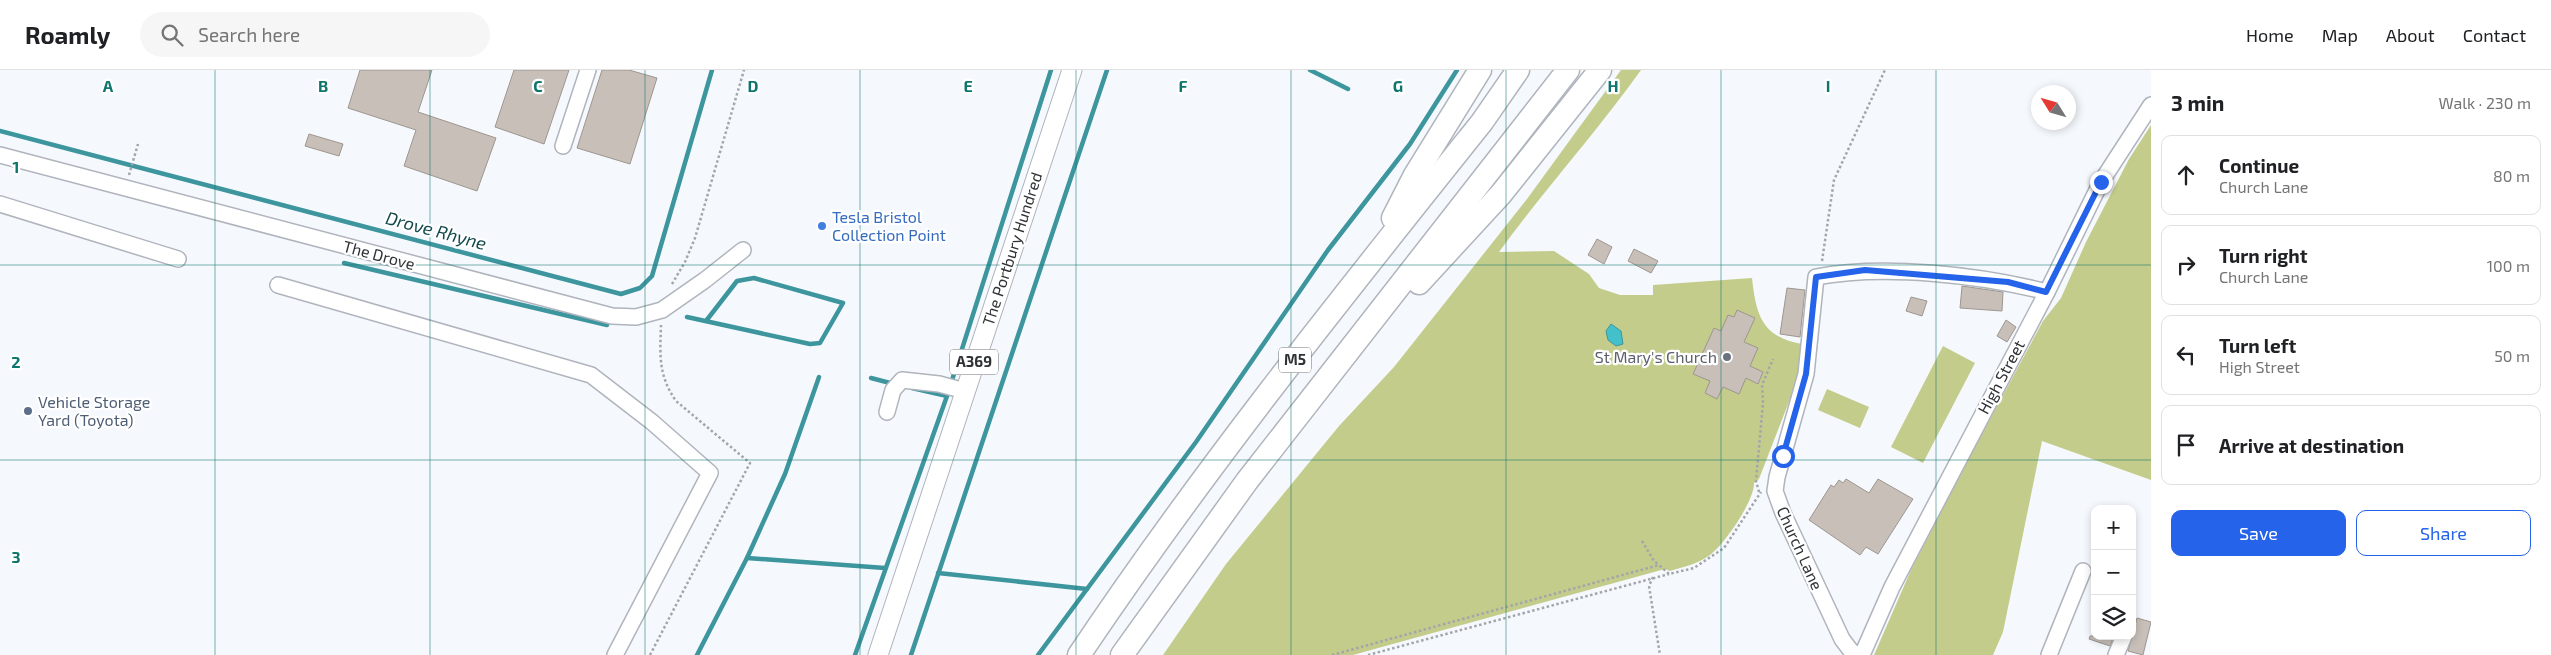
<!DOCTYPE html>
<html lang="en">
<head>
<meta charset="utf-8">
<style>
  :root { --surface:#fff; --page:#f6f6f6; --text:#202124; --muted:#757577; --line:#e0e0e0; --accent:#2563eb }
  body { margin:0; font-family:"Exo 2",sans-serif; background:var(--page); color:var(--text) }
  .controls { position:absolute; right:15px; bottom:15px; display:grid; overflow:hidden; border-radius:10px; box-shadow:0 2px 8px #0003 }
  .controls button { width:45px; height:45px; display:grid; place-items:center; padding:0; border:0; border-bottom:1px solid var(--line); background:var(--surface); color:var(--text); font:25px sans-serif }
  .compass { position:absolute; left:2031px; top:15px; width:45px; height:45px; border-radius:50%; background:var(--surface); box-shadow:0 2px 8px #0003; rotate:307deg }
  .stop { position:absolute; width:15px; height:15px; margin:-11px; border:4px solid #2563eb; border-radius:50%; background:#fff }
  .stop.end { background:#2563eb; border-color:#fff; box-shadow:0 1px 5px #0008 }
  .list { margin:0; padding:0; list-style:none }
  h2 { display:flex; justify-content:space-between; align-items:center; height:65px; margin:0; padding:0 20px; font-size:21px }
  h2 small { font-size:16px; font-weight:400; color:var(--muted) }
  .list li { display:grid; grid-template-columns:32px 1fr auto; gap:15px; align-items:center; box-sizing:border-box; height:80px; margin:0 10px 10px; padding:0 10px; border:1px solid var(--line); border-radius:10px }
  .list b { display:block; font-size:19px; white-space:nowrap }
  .list p { margin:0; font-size:16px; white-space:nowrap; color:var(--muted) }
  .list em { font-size:16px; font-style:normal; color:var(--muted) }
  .actions { display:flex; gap:10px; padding:15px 20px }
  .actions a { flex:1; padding:11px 0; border:1px solid var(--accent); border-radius:10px; text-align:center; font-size:18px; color:var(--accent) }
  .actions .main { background:var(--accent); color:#fff }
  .icon { flex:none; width:28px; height:28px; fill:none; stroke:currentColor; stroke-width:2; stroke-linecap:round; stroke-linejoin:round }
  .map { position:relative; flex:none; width:2151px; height:585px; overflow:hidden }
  header { display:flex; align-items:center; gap:30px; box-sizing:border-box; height:70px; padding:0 25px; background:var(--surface); border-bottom:1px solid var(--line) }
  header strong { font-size:24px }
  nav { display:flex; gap:28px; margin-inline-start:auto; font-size:18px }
  .search { width:350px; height:45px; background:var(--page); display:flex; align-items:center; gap:12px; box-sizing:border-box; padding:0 18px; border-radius:28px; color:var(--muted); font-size:19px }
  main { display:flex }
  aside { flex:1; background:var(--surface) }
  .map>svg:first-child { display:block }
  .green { fill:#c3cc8a }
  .water { fill:#43c0c9; stroke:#3d959d }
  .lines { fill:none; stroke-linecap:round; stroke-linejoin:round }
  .stream { stroke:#3d959d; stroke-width:4.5 }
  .building { fill:#c7bfb8; stroke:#9e968f }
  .minor-casing { stroke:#afb4bd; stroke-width:18 }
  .major-casing { stroke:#afb4bd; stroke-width:21 }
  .highway-casing { stroke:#afb4bd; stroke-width:25 }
  .path { stroke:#a2a6aa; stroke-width:2.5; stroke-dasharray:2.5 2.5; stroke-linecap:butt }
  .minor { stroke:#fff; stroke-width:15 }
  .major { stroke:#fff; stroke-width:19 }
  .highway { stroke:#fff; stroke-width:22 }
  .route { stroke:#2563eb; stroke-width:6 }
  .grid { fill:none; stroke:#0f766e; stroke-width:1; stroke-opacity:0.55 }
  .shop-dot { fill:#3f7fe0; stroke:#fff; stroke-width:2 }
  .worship-dot { fill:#6b7280; stroke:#fff; stroke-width:2 }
  .service-dot { fill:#5c6f8a; stroke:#fff; stroke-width:2 }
  .labels { text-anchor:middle; stroke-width:4.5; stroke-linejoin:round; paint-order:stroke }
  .shield { fill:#fff; stroke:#6d7072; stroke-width:1 }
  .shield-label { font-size:15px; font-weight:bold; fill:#2f3235 }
  .shop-label { font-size:16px; fill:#366cbe; stroke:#fff; text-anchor:start }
  .street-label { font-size:16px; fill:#2f3235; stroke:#fff }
  .worship-label { font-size:16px; fill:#5b616d; stroke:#fff; text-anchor:end }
  .service-label { font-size:16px; fill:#4e5e75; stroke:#fff; text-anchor:start }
  .water-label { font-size:18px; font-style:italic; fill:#12494d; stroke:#fff }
  .grid-label { font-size:16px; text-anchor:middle; font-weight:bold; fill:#0f766e; stroke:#fff; stroke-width:4.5; stroke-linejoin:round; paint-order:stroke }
</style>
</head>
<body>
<header>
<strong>Roamly</strong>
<div class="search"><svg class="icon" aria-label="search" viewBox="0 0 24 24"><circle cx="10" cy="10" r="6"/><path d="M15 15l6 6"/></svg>Search here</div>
<nav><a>Home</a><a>Map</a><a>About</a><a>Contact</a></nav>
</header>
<main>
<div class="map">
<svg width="2151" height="585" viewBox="0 0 2151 585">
  <rect width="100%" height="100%" fill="#f5f9fe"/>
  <g class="green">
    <path d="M1621,0H1641C1596,63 1544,120 1499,182L1554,181L1589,204L1599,218L1620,225H1653V215L1752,208C1756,245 1762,267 1802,274L1800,303L1759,409L1754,413C1755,430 1724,475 1710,485C1698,494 1683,497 1670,501L1665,499L1353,585H1163L1226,494L1339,356L1394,297L1527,129Z"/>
    <path d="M2151,55V410L2042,371L2003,562L1993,585H1874L1911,500L1969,388L2043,251L2061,228L2086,172L2129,89Z"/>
    <path d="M1943,276L1975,293L1923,393L1891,377Z"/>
    <path d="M1827,319L1869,337L1860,358L1818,340Z"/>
  </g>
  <path class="water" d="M1611,254L1621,261L1623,274L1616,276L1608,270L1606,261Z"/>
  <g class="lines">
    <g class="stream">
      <path d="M1310,0L1348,19"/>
      <path d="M0,61L621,224L640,218L652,206L712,0"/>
      <path d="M344,193L607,255"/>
      <path d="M687,247L810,274L820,273L843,233L754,208L737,211L706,251"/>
      <path d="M871,308L894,314"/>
      <path d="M912,318L947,326"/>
      <path d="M747,488L885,498"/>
      <path d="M938,503L1087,519"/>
      <path d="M697,585L747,488L785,404L819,307"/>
      <path d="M855,585L947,326L1051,0"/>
      <path d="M911,585L1107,0"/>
      <path d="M1038,585L1196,372L1328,180L1410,74L1457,0"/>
    </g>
  </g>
  <g class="building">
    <path d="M360,0H432L418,42L496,68L477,121L404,96L416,60L348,38Z"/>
    <path d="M514,0H569L544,74L495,57Z"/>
    <path d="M602,0H629L657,8L630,94L577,78Z"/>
    <path d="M309,64L343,74L339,86L305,76Z"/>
    <path d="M1597,169L1612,177L1604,194L1588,185Z"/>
    <path d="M1634,179L1658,191L1651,203L1628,191Z"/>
    <path d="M1962,216L2003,222L2002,241L1960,238Z"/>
    <path d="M1787,218L1805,220L1800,267L1780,264Z"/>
    <path d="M1911,227L1927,231L1922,246L1906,241Z"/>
    <path d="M1737,240L1755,248L1744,272L1758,278L1750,296L1763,302L1758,314L1746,308L1739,324L1723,317L1717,329L1705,323L1710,311L1693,304L1714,258L1721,261L1728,245L1734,247Z"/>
    <path d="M2006,250L2016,257L2007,272L1997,266Z"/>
    <path d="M1846,409L1869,423L1878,409L1913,429L1878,484L1866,477L1860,485L1809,450L1831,415L1834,417L1839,410L1843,413Z"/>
    <path d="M2137,548L2151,552L2143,585L2128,581Z"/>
    <path d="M2090,566H2114L2110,576L2089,569Z"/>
  </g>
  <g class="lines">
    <g class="minor-casing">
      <g id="minor">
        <path d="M563,76L588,0"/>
        <path d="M0,85L612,246L636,247L662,240L705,210L743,180"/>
        <path d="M0,134L178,189"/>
        <path d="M278,215L591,305L652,352L710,403L615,585"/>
        <path d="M887,342L893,320L902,310L939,314L965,321"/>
        <path d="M1858,585L1851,581L1842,569L1783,443L1775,421L1777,407L1806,304L1816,207C1884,194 1980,205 2047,222"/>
        <path d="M1862,585L1892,517L2047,222L2101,112L2151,35"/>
        <path d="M2049,585L2083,501"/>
        <path d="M2116,585L2124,566"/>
      </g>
    </g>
    <g class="major-casing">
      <path id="major" d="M878,585L1072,0"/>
    </g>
    <g class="highway-casing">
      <g id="highway">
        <path d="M1393,148L1415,105L1480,0"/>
        <path d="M1419,213L1501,124L1600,0"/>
        <path d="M1079,585C1203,400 1343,226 1482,52L1518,0"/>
        <path d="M1122,585L1247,411L1568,0"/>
      </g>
    </g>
    <g class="path">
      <path d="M129,105L138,74"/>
      <path d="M1822,191L1834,110L1885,0"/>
      <path d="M672,214L685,192L695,168L744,0"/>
      <path d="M1759,422L1756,411L1763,333L1762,315L1773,289"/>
      <path d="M1642,471L1654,491L1659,495"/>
      <path d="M1653,507L1649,516L1660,585"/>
      <path d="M650,585L750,393L676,331C658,305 660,285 661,255"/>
      <path d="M1332,585L1659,495L1669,504L1694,498L1724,478L1761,422"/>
      <path d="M1368,585L1669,504"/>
    </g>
    <use href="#minor" class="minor"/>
    <use href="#major" class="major"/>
    <use href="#highway" class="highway"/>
  </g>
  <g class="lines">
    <path class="route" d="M1783,386L1806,304L1816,207L1865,200L2008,212L2046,222L2101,112"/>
  </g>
  <path class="grid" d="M215,0V585M430,0V585M645,0V585M860,0V585M1076,0V585M1291,0V585M1506,0V585M1721,0V585M1936,0V585M0,195H2151M0,390H2151"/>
  <circle class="shop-dot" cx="822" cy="156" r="5"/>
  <circle class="worship-dot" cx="1727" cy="287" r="5"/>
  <circle class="service-dot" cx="28" cy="341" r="5"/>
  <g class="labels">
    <g class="shield">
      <rect x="1279" y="277.5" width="32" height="25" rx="4"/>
      <rect x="950" y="279.5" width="48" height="25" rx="4"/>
    </g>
    <g class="shield-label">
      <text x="1295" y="295">M5</text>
      <text x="974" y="297">A369</text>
    </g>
    <g class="shop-label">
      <text x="832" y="153">Tesla Bristol<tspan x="832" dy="18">Collection Point</tspan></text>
    </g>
    <g class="street-label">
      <text transform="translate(1012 179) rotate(-72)" y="6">The Portbury Hundred</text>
      <text transform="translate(379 185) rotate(15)" y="6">The Drove</text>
      <text transform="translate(2001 307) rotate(-62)" y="6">High Street</text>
      <text transform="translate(1800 478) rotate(66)" y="6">Church Lane</text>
    </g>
    <g class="worship-label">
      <text x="1717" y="293">St Mary's Church</text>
    </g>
    <g class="service-label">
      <text x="38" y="338">Vehicle Storage<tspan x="38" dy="18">Yard (Toyota)</tspan></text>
    </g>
    <g class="water-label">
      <text transform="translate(436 161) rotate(15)" y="6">Drove Rhyne</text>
    </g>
  </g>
  <g class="grid-label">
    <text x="108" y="22">A</text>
    <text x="323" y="22">B</text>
    <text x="538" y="22">C</text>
    <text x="753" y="22">D</text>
    <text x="968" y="22">E</text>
    <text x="1183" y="22">F</text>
    <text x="1398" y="22">G</text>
    <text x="1613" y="22">H</text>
    <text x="1828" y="22">I</text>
    <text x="16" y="103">1</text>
    <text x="16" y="298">2</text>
    <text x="16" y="493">3</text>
  </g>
</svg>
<div class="controls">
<button>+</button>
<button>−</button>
<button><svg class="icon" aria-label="layers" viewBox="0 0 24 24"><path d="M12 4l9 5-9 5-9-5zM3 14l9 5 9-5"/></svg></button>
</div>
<svg class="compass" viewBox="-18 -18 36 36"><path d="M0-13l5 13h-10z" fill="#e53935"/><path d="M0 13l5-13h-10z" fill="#757577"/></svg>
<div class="stop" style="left:1783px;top:386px"></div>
<div class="stop end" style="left:2101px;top:112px"></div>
</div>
<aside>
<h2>3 min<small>Walk · 230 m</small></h2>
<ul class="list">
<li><svg class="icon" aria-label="ahead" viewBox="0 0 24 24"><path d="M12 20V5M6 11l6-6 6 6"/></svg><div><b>Continue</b><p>Church Lane</p></div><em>80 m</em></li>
<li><svg class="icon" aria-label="right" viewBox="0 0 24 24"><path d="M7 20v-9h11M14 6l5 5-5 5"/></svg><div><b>Turn right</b><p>Church Lane</p></div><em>100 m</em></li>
<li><svg class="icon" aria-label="left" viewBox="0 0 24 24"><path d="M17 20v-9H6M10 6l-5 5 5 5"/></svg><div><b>Turn left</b><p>High Street</p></div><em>50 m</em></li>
<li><svg class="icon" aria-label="arrive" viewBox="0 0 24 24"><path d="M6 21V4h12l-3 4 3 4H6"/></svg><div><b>Arrive at destination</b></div></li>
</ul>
<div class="actions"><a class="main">Save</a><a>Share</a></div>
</aside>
</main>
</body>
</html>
